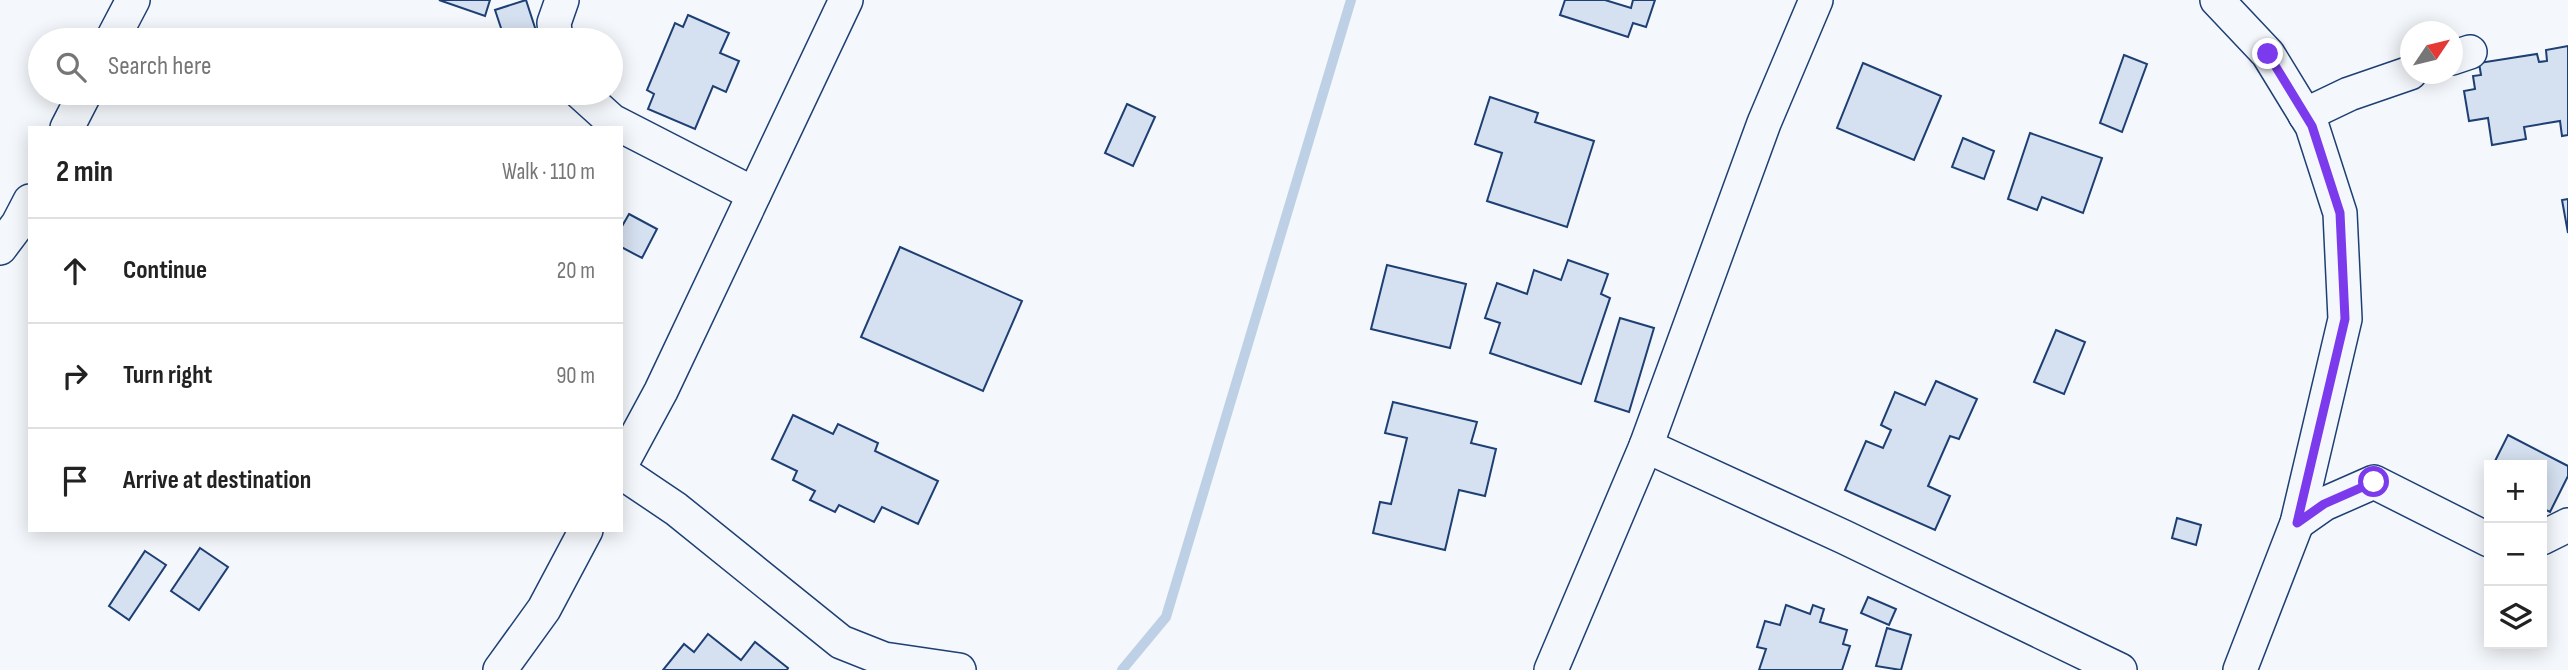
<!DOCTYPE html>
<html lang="en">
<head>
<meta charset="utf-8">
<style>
  :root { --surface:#fff; --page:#f2f2f2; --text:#222; --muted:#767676; --line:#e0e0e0 }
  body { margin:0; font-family:"Sofia Sans Condensed",sans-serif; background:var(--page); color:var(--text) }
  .controls { position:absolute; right:21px; bottom:21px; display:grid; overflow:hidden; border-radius:0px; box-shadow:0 4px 18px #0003 }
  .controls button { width:63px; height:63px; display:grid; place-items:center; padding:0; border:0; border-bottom:2px solid var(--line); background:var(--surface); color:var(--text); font:35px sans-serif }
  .compass { position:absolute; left:2400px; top:21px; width:63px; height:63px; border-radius:50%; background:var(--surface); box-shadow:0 4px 18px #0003; rotate:55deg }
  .stop { position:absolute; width:21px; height:21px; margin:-16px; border:5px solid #7c3aed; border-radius:50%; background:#fff }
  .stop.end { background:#7c3aed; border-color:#fff; box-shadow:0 2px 7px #0008 }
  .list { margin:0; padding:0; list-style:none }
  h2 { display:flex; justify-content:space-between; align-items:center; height:91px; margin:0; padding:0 28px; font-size:30px }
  h2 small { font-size:23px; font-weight:400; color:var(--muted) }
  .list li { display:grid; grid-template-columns:46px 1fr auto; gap:21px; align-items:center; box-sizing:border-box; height:105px; padding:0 28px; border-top:2px solid var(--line) }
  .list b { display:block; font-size:26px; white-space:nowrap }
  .list em { font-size:23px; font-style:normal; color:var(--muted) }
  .icon { flex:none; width:38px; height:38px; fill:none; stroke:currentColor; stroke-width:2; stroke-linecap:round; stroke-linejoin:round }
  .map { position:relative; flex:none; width:2568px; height:670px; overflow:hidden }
  .search { position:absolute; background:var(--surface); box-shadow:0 4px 18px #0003; left:28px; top:28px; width:595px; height:77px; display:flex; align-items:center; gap:18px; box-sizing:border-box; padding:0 24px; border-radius:38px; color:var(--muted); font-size:26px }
  .panel { position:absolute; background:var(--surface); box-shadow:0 4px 18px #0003; left:28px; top:126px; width:595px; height:406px; border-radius:0px }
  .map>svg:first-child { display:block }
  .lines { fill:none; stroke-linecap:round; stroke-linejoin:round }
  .stream { stroke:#bed0e5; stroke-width:10 }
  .building { fill:#d5e0f0; stroke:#1d3f73; stroke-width:2 }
  .minor-casing { stroke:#1d3f73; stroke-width:36 }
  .minor { stroke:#f4f7fb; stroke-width:33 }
  .route { stroke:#7c3aed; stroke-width:9 }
</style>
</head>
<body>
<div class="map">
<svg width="2568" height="670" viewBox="0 0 2568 670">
  <rect width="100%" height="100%" fill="#f4f7fb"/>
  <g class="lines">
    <path class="stream" d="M1122,670L1166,617L1351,0"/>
  </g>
  <g class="building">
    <path d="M439,0H490L485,16Z"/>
    <path d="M526,0L539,40H505L495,10Z"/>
    <path d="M1565,0H1605L1631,8L1633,0H1655L1646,27L1633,23L1628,37L1560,15Z"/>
    <path d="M688,15L729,33L720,53L739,61L726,92L713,86L695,129L648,109L654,94L647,90L675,23L683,27Z"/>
    <path d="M2568,46V135L2562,136L2560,121L2524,127L2526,139L2492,145L2488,118L2469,121L2464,91L2475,89L2473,76L2481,75L2479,63L2537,54L2539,62L2547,61L2546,50Z"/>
    <path d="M2124,55L2147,64L2122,132L2100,123Z"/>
    <path d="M1863,63L1941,96L1914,160L1837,128Z"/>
    <path d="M1490,97L1538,113L1535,122L1594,141L1567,227L1487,201L1502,153L1475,144Z"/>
    <path d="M1127,104L1155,117L1133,166L1105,153Z"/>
    <path d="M2030,133L2102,158L2083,213L2042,197L2037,210L2008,199Z"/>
    <path d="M1963,138L1994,151L1984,179L1952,167Z"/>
    <path d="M2568,199V233L2562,200Z"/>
    <path d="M629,214L657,229L642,258L621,247V228Z"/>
    <path d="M900,247L1022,301L983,391L861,337Z"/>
    <path d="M1568,260L1608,274L1601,294L1610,298L1581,384L1490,353L1500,323L1485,318L1497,283L1527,294L1534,270L1561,280Z"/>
    <path d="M1387,265L1466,284L1450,348L1371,329Z"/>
    <path d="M1620,318L1654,328L1629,412L1595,401Z"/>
    <path d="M2056,330L2085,342L2064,394L2034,382Z"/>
    <path d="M1936,381L1977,399L1959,439L1950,436L1928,486L1950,496L1935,530L1845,490L1866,441L1883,448L1891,430L1881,425L1895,392L1925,405Z"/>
    <path d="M1393,402L1477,422L1471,443L1496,449L1485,496L1459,490L1445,550L1373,533L1380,502L1391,504L1407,438L1385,433Z"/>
    <path d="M793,415L833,434L838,424L878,443L875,451L938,481L918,524L882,507L874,522L839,505L835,512L810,500L815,491L793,480L797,471L772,459Z"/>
    <path d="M2508,435L2568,466V476L2550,512L2542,508V465H2493Z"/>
    <path d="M2177,518L2201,525L2196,545L2172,538Z"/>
    <path d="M200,548L228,567L199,610L171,591Z"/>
    <path d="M145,551L166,565L129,620L109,606Z"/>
    <path d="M1868,597L1896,609L1889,625L1861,613Z"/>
    <path d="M1786,605L1810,614L1813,605L1824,609L1820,622L1847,630L1843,644L1850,646L1842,670H1759L1766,649L1757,647L1765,621L1780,625Z"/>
    <path d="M1887,628L1911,635L1901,670L1876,666Z"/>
    <path d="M708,634L741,660L755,642L788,668L787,670H663L684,644L694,652Z"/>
  </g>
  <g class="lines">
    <g class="minor-casing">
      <g id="minor">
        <path d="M2217,0L2268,54L2312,126L2340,213L2345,319L2297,523L2240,670"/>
        <path d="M112,40L133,0"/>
        <path d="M556,40L554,23L562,0"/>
        <path d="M2452,58L2470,52"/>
        <path d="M581,93L612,121L754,194"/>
        <path d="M2305,115L2349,94L2410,73"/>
        <path d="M67,128L85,93"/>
        <path d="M0,248L18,224L30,201"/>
        <path d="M1646,446L1844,537L2120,670"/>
        <path d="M621,465L661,391L846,0"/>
        <path d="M621,472L676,509L841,642L884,659L959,670"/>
        <path d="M2297,523L2324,504L2374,482L2489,540"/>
        <path d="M2542,538L2568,525"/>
        <path d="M500,670L544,609L586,530"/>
        <path d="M1551,670L1646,446L1764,123L1816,0"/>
      </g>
    </g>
    <use href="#minor" class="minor"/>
  </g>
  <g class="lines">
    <path class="route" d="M2268,54L2312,126L2340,213L2345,319L2297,523L2324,504L2374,482"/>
  </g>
</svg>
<div class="controls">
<button>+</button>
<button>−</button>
<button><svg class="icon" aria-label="layers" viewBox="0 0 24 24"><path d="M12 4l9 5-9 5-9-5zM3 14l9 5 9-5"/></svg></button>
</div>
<svg class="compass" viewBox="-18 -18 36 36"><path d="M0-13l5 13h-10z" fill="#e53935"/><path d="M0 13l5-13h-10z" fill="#767676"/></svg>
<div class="stop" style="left:2374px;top:482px"></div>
<div class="stop end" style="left:2268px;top:54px"></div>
<div class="search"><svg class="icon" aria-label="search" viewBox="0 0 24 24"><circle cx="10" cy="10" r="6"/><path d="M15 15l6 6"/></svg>Search here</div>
<section class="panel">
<h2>2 min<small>Walk · 110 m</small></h2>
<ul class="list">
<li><svg class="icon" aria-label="ahead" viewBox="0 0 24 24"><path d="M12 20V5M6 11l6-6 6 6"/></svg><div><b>Continue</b></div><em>20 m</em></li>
<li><svg class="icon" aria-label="right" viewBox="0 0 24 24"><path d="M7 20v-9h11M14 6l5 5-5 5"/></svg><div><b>Turn right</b></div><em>90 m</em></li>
<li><svg class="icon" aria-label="arrive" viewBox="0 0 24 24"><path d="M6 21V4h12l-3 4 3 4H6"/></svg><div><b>Arrive at destination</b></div></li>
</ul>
</section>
</div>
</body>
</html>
